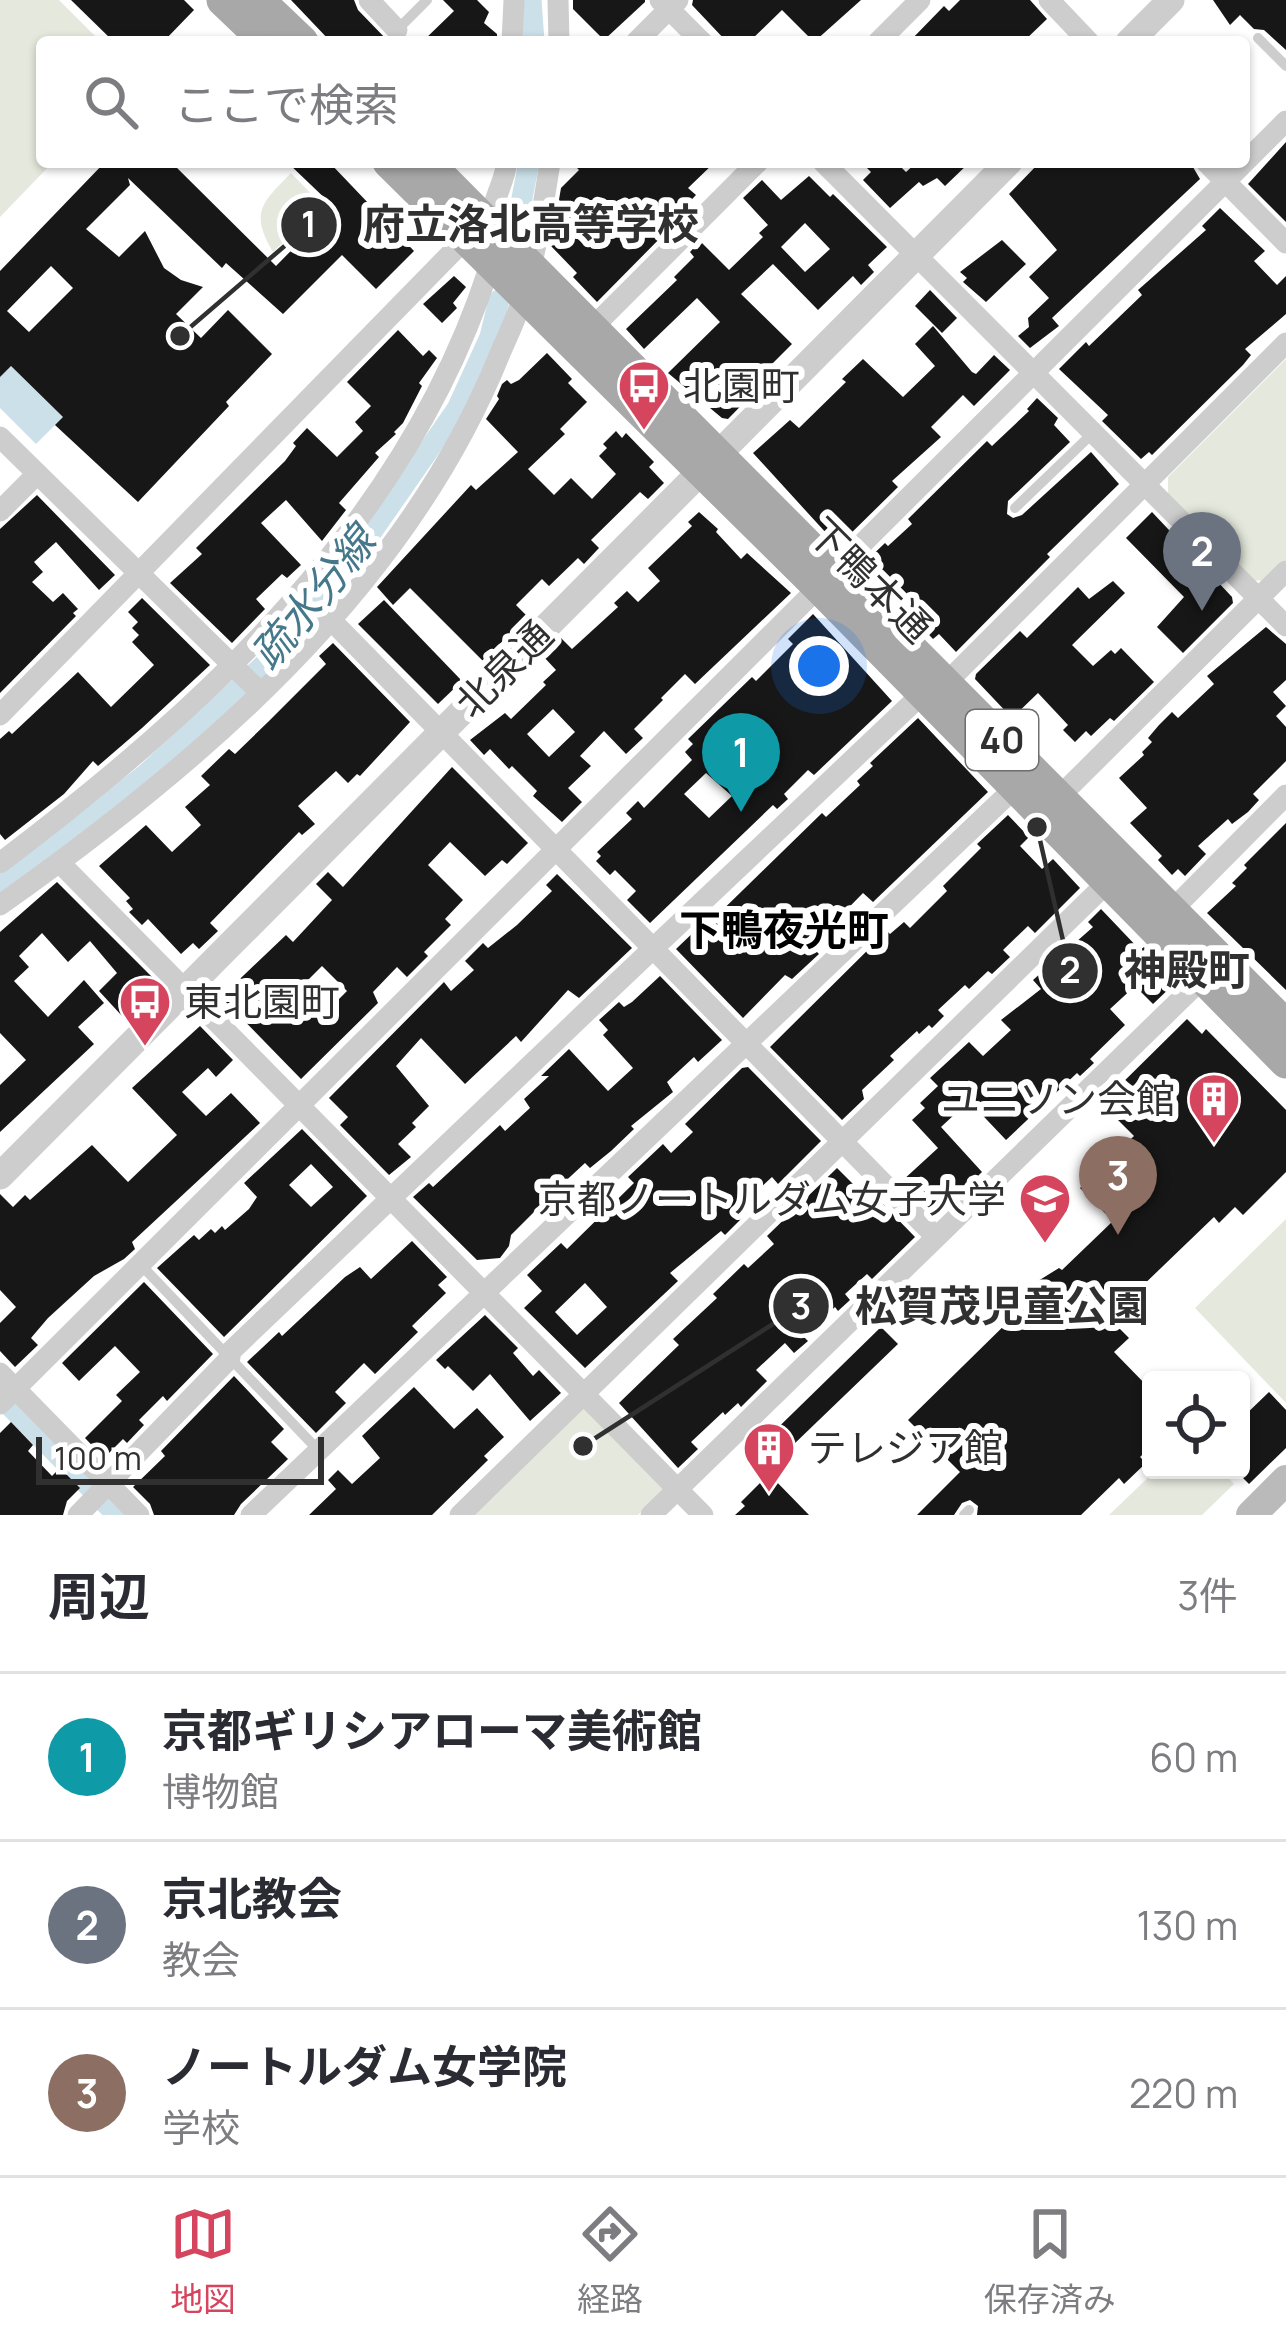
<!DOCTYPE html>
<html lang="ja">
<head>
<meta charset="utf-8">
<style>
  :root { --surface:#fff; --page:#f7f7f7; --text:#2b2b33; --muted:#7c7c81; --line:#e1e1e2; --accent:#d5455e }
  body { margin:0; font-family:Manrope,"Noto Sans JP",sans-serif; background:var(--page); color:var(--text) }
  .controls { position:absolute; right:36px; bottom:36px; display:grid; overflow:hidden; border-radius:12px; box-shadow:0 3px 9px #0004 }
  .controls button { width:108px; height:108px; display:grid; place-items:center; padding:0; border:0; border-bottom:3px solid var(--line); background:var(--surface); color:var(--text); font:60px sans-serif }
  .scale { position:absolute; left:36px; bottom:30px; width:288px; box-sizing:border-box; padding-left:12px; border:6px solid #303030; border-top:0; font-size:33px; line-height:42px; white-space:nowrap; color:#303030; -webkit-text-stroke:9px #fff; paint-order:stroke }
  .you { position:absolute; left:819px; top:666px; width:42px; height:42px; margin:-30px; border:9px solid #fff; border-radius:50%; background:#1a73e8; box-shadow:0 0 0 18px #1a73e833 }
  .badge { display:grid; place-items:center; width:78px; height:78px; border-radius:50%; background:var(--accent); color:#fff; font-size:39px; font-weight:700 }
  .pin { position:absolute; translate:-50% -99px; filter:drop-shadow(0 3px 6px #0008) }
  .pin::after { content:''; position:absolute; top:63px; width:42px; height:36px; background:inherit; clip-path:polygon(0 0,100% 0,50% 100%) }
  .list { margin:0; padding:0; list-style:none }
  h2 { display:flex; justify-content:space-between; align-items:center; height:156px; margin:0; padding:0 48px; font-size:51px }
  h2 small { font-size:39px; font-weight:400; color:var(--muted) }
  .list li { display:grid; grid-template-columns:78px 1fr auto; gap:36px; align-items:center; box-sizing:border-box; height:168px; padding:0 48px; border-top:3px solid var(--line) }
  .list b { display:block; font-size:45px; white-space:nowrap }
  .list p { margin:0; font-size:39px; white-space:nowrap; color:var(--muted) }
  .list em { font-size:39px; font-style:normal; color:var(--muted) }
  .icon { flex:none; width:66px; height:66px; fill:none; stroke:currentColor; stroke-width:2; stroke-linecap:round; stroke-linejoin:round }
  .map { position:relative; flex:none; width:1286px; height:1515px; overflow:hidden }
  .search { position:absolute; background:var(--surface); box-shadow:0 3px 9px #0004; left:36px; right:36px; top:36px; height:132px; display:flex; align-items:center; gap:30px; box-sizing:border-box; padding:0 42px; border-radius:12px; color:var(--muted); font-size:45px }
  .sheet { height:660px; background:var(--surface) }
  nav { display:flex; justify-content:space-around; align-items:center; box-sizing:border-box; height:168px; border-top:3px solid var(--line); background:var(--surface); font-size:33px; color:var(--muted) }
  nav a { display:grid; justify-items:center; gap:6px }
  nav .on { color:var(--accent) }
  .map>svg:first-child { display:block }
  .green { fill:#e5e9dd }
  .water { fill:#cbe0e8 }
  .lines { fill:none; stroke-linecap:round; stroke-linejoin:round }
  .canal { stroke:#cbe0e8; stroke-width:21 }
  .building { fill:#171717; fill-rule:evenodd }
  .service { stroke:#cdcdcd; stroke-width:10 }
  .minor { stroke:#cdcdcd; stroke-width:21 }
  .tertiary { stroke:#cdcdcd; stroke-width:27 }
  .secondary { stroke:#bababa; stroke-width:30 }
  .primary { stroke:#a8a8a8; stroke-width:33 }
  .labels { text-anchor:middle; stroke-width:12; stroke-linejoin:round; paint-order:stroke }
  .shield { fill:#fff; stroke:#6e6e6e; stroke-width:3 }
  .shield-label { font-size:36px; font-weight:bold; fill:#303030 }
  .poi-label { font-size:39px; fill:#303030; stroke:#fff; text-anchor:start }
  .street-label { font-size:39px; fill:#303030; stroke:#fff }
  .water-label { font-size:42px; font-style:italic; fill:#45788b; stroke:#fff }
  .neighbourhood-label { font-size:42px; font-weight:bold; fill:#000; stroke:#fff }
  .leader { fill:none; stroke:#303030; stroke-width:4.5 }
  .callout-dot { fill:#303030; stroke:#fff; stroke-width:4.5 }
  .mark-label { font-size:36px; text-anchor:middle; font-weight:bold; fill:#fff }
  .callout-label { font-size:42px; text-anchor:middle; font-weight:bold; fill:#303030; stroke:#fff; stroke-width:12; stroke-linejoin:round; paint-order:stroke }
</style>
</head>
<body>
<div class="map">
<svg width="1286" height="1515" viewBox="0 0 1286 1515">
  <rect width="100%" height="100%" fill="#fff"/>
  <g class="green">
    <path d="M0,0H59L101,42H42V162H53L0,217Z"/>
    <path d="M291,173L322,205L273,252C249,212 263,202 291,173Z"/>
    <path d="M1286,359V561L1266,581L1250,580L1168,494V477Z"/>
    <path d="M1286,1219V1403L1195,1308Z"/>
    <path d="M578,1409H590L663,1483V1492L638,1515H468Z"/>
    <path d="M1156,1470H1221L1234,1484L1202,1515H1109Z"/>
  </g>
  <path class="water" d="M11,366L63,417L36,444L0,408V377Z"/>
  <g class="lines">
    <g class="canal">
      <path d="M531,0L534,42"/>
      <path d="M518,219L529,162"/>
      <path d="M0,887L146,774L284,646L355,556L457,409L490,337L499,300"/>
      <path d="M0,1396L117,1515"/>
    </g>
  </g>
  <g class="building">
    <path d="M71,0H184L194,10L163,42H114Z"/>
    <path d="M291,0H354L358,10L389,42H331Z"/>
    <path d="M443,0H477L489,12L484,23L497,34V42H422L454,11Z"/>
    <path d="M573,0H645V2L604,40L573,9Z"/>
    <path d="M693,0H861L814,42L782,10L749,42H727L692,5Z"/>
    <path d="M960,0H1030L1047,19L1023,42H909L944,6L949,11Z"/>
    <path d="M1213,0H1286V50L1264,30L1254,29L1240,15L1230,25Z"/>
    <path d="M1286,142V222L1248,184Z"/>
    <path d="M105,162H171L276,266L334,207L287,162H329L414,251L376,289L342,255L283,314L226,263L222,268L128,178L130,185L86,229L119,257L145,231L164,268L181,280L203,287L176,314L201,338L228,310L272,354L226,402L229,406L138,502L55,425L63,417L11,366L0,377V271ZM51,266L73,288L29,332L7,311Z"/>
    <path d="M571,162H715L688,188L696,195L674,218L677,221L597,302L573,277L577,273L551,246L561,188L579,170Z"/>
    <path d="M861,162H896L906,172L917,162H970L945,186L937,178L923,186L919,182L890,208L863,180L871,172Z"/>
    <path d="M1040,162H1190L1200,179L1052,318L1059,326L1030,348L1018,336L1029,327L1028,318L1049,298L1029,277L1057,250L1009,194Z"/>
    <path d="M809,176L830,197L833,194L887,247L868,265L874,272L861,285L853,276L818,310L773,264L741,294L792,344L766,370L771,375L728,419L722,418L668,373L720,322L697,298L644,349L626,329L677,280L674,277L694,257L690,252L700,241L729,270L763,237L759,233L768,225L743,198L762,180L781,200ZM805,223L830,249L805,272L781,247Z"/>
    <path d="M1220,208L1265,251L1254,261L1277,285L1286,276V314L1245,349L1251,355L1243,365L1152,455L1149,452L1141,459L1102,421L1108,415L1059,369L1086,342L1089,346L1142,295L1138,290L1206,230L1202,226Z"/>
    <path d="M1002,240L1026,264L986,302L963,282L967,278L960,272Z"/>
    <path d="M454,276L466,287L453,303L457,308L442,323L423,304Z"/>
    <path d="M930,290L957,318L942,333L915,306Z"/>
    <path d="M933,326L972,372L976,374L994,355L1010,370L974,406L963,395L931,427L941,437L892,481L898,487L838,546L753,453L790,420L799,428L846,382L842,379L863,359L903,397L935,366L915,344Z"/>
    <path d="M398,330L423,356L429,350L437,358L419,383L422,386L403,423L394,432L396,434L375,453L379,457L339,503L346,510L322,541L286,500L261,523L301,565L287,578L282,574L256,599L265,609L232,643L170,583L202,554L196,548L285,461L296,446L293,443L307,428L337,457L363,431L355,422L371,406L347,382Z"/>
    <path d="M547,353L572,379L568,383L587,402L560,429L565,434L528,469L554,495L571,478L592,499L616,474L599,456L607,448L603,444L616,431L622,438L626,433L654,462L649,467L664,483L648,499L640,492L591,540L599,548L584,564L578,558L549,586L542,579L516,605L527,616L483,661L410,588L393,605L377,587L471,485L476,490L518,452L486,419L499,399L497,396L502,384L507,380L511,384L519,380Z"/>
    <path d="M1037,398L1058,418L1054,425L1070,442L1008,501L1007,514L1013,518L1022,515L1091,452L1119,484L1047,554L1050,557L956,652L939,634L933,639L909,614L914,610L882,576L873,575L863,564L885,543L888,546L912,524L908,519L987,441L992,446L1029,411L1027,409Z"/>
    <path d="M37,495L115,575L99,590L56,542L34,562L43,572L32,582L53,602L63,593L78,609L73,613L76,616L0,693V529Z"/>
    <path d="M699,512L718,529L716,532L741,559L747,553L791,593L695,684L685,674L661,698L663,700L634,729L643,738L626,754L604,731L580,756L591,766L568,788L582,802L562,822L533,796L537,791L512,766L509,769L490,749L484,755L470,740L505,713L511,719L546,685L543,682L556,670L543,656L561,638L572,649L618,607L614,603L627,591L638,602L660,581L648,568L692,526L688,522ZM553,709L575,732L549,757L527,734Z"/>
    <path d="M1152,512L1232,597L1233,603L1183,653L1157,627L1184,597L1126,538Z"/>
    <path d="M1113,581L1125,593L1072,645L1093,666L1111,650L1115,654L1121,648L1154,682L1114,721L1110,718L1091,736L1086,731L1075,742L1063,730L1068,725L1038,693L1012,718L975,679L976,674L1020,631L1027,638L1078,587L1089,599Z"/>
    <path d="M142,598L210,665L142,728L98,766L93,761L64,794L5,840L0,834V739L9,731L12,734L78,672L111,707L154,665L132,642L139,635L132,628L138,622L128,612Z"/>
    <path d="M384,600L462,681L438,704L358,624Z"/>
    <path d="M813,614L892,701L814,775L808,770L784,794L788,799L777,809L773,805L650,923L627,900L636,891L615,870L610,875L596,861L601,856L597,852L632,819L626,813L638,801L644,808L692,760L685,752L693,744L688,739L752,677L756,681L793,644L788,639ZM706,773L732,796L709,818L684,794Z"/>
    <path d="M1266,627L1286,644V680L1273,692L1286,706L1276,716L1286,727V761L1253,794L1259,800L1248,812L1232,824L1228,819L1198,846L1206,854L1185,876L1178,869L1172,875L1158,860L1162,856L1130,823L1147,808L1119,778L1144,755L1142,752L1152,742L1148,738L1159,725L1172,712L1178,718L1214,684L1207,676Z"/>
    <path d="M333,643L410,722L360,776L357,774L348,783L336,771L298,806L315,824L302,835L299,832L210,923L218,931L199,949L193,943L181,954L148,919L142,925L129,912L133,909L126,901L130,898L99,866L146,825L172,852L201,825L185,807L210,785L201,776L229,749L235,754L268,722L326,664L319,656Z"/>
    <path d="M918,718L988,792L873,902L863,893L811,946L819,954L792,979L785,975L743,1018L676,949L699,927L702,930L822,813L826,817L860,785L857,781L873,766L870,763Z"/>
    <path d="M452,767L528,843L507,864L502,860L485,876L450,842L428,865L463,900L445,919L451,925L424,952L428,956L407,977L397,967L373,992L378,1003L301,1079L221,997L286,935L293,942L332,900L316,884L328,872L343,887ZM322,966L347,991L326,1012L301,987Z"/>
    <path d="M1008,815L1029,837L1020,846L1042,869L1053,859L1080,888L1035,933L1028,926L1003,950L1010,957L992,974L988,971L969,989L965,985L952,997L938,1010L944,1016L932,1028L929,1025L919,1034L917,1031L890,1056L894,1060L862,1090L864,1099L842,1120L770,1047L887,931L890,934L904,922L910,928L947,891L943,886L981,848L977,844Z"/>
    <path d="M1286,823V990L1207,913L1236,886L1232,883L1247,868L1244,865Z"/>
    <path d="M557,874L632,948L579,998L568,990L521,1042L516,1036L465,1084L421,1038L396,1066L429,1106L412,1123L416,1127L398,1144L411,1157L389,1175L340,1125L348,1117L329,1098L444,982L451,991L474,970L465,961L483,943L488,948L517,925L552,891L546,885Z"/>
    <path d="M57,882L156,981L122,1016L99,991L117,973L90,941L68,962L42,933L19,956L29,967L14,981L48,1017L84,980L104,1003L78,1027L94,1044L0,1132V1085L26,1060L0,1033V932Z"/>
    <path d="M1101,909L1140,950L1144,947L1175,983L1153,1004L1135,986L1110,1009L1125,1025L1090,1059L1094,1063L1080,1076L1077,1073L1006,1140L969,1101L941,1127L982,1172L937,1216L902,1181L938,1148L912,1120L925,1108L920,1103L938,1086L930,1078L969,1042L983,1056L1011,1030L1001,1020L1041,989L1033,980L1093,927L1088,922Z"/>
    <path d="M660,976L722,1040L698,1062L694,1057L667,1082L673,1092L631,1126L634,1129L611,1151L590,1168L585,1163L558,1188L511,1235L509,1246L500,1258L477,1260L413,1197L429,1183L433,1187L500,1125L505,1131L530,1108L524,1099L549,1076H541L569,1049L608,1091L633,1068L603,1035L608,1030L599,1020L619,1002L624,1007L632,1002Z"/>
    <path d="M1187,1019L1202,1034L1206,1029L1286,1110V1172L1243,1215L1235,1207L1219,1223L1214,1217L1109,1318L1129,1338L1114,1352L1151,1390V1446L1140,1457L1146,1463L1124,1484L1119,1478L1081,1515H977L978,1506L970,1500L962,1503L954,1515H917L960,1472L908,1420L1021,1309L1038,1281L1059,1268L1062,1270L1113,1221L1080,1188L1134,1136L1116,1118L1122,1111L1108,1097Z"/>
    <path d="M200,1026L233,1060L216,1077L208,1068L182,1092L206,1116L231,1093L260,1123L132,1242L135,1249L124,1259L94,1276L48,1318L31,1338L38,1345L15,1367L0,1351V1323L16,1307L0,1290V1194L13,1207L25,1195L30,1200L92,1145L128,1182L177,1135L132,1088Z"/>
    <path d="M748,1067L821,1141L778,1184L772,1177L745,1202L752,1208L725,1235L721,1231L670,1273L678,1281L585,1368L524,1308L542,1291L527,1275L561,1243L567,1249L634,1183L628,1177L663,1144L671,1153L693,1132L685,1124L742,1068ZM585,1283L607,1307L577,1335L555,1312Z"/>
    <path d="M302,1129L367,1196L224,1337L157,1268L194,1235L199,1240L211,1229L215,1233L222,1226L225,1230L249,1209L257,1197L244,1183ZM311,1164L333,1187L311,1207L289,1185Z"/>
    <path d="M837,1168L876,1207L881,1202L915,1237L872,1279L867,1274L845,1294L850,1300L838,1311L835,1307L803,1336L808,1341L794,1353L785,1343L756,1370L767,1381L741,1407L738,1403L725,1415L723,1412L691,1442L698,1449L678,1468L619,1403L679,1345L673,1339L717,1298L713,1294L744,1264L748,1268L774,1244L767,1236Z"/>
    <path d="M412,1241L447,1277L438,1285L446,1293L412,1326L418,1332L375,1374L364,1363L335,1392L346,1403L316,1433L247,1362L279,1332L282,1336L345,1277L360,1267L371,1279Z"/>
    <path d="M144,1282L213,1354L167,1401L163,1396L139,1420L144,1425L127,1443L123,1439L104,1458L85,1438L122,1401L116,1395L140,1372L115,1346L79,1381L62,1363Z"/>
    <path d="M485,1315L518,1348L513,1353L533,1376L539,1370L561,1393L530,1421L490,1374L473,1391L448,1366L445,1369L436,1360Z"/>
    <path d="M881,1327L898,1344L766,1471L753,1458L757,1454L754,1451Z"/>
    <path d="M234,1376L284,1429L271,1442L288,1459L241,1504L234,1515H154L150,1504L133,1487L165,1456L161,1451Z"/>
    <path d="M414,1387L454,1429L477,1408L504,1437L484,1456L488,1460L432,1515H309L336,1489L328,1480L338,1470L352,1484L380,1458L362,1436Z"/>
    <path d="M1269,1392L1286,1410V1448L1249,1484L1241,1476V1419Z"/>
    <path d="M11,1422L33,1445L28,1451L52,1476L60,1468L80,1488L67,1501L63,1515H0V1433Z"/>
    <path d="M769,1474L809,1515H735L745,1506L741,1502Z"/>
  </g>
  <g class="lines">
    <g class="service">
      <path d="M397,30L427,0"/>
      <path d="M1258,38L1286,66"/>
      <path d="M1015,508L1094,432"/>
      <path d="M140,1264L319,1451"/>
      <path d="M964,1515L969,1510"/>
    </g>
    <g class="minor">
      <path d="M369,0L397,30"/>
      <path d="M558,0L559,42"/>
      <path d="M660,0L702,42"/>
      <path d="M1049,0L1089,42"/>
      <path d="M512,42L514,0"/>
      <path d="M636,42L678,0"/>
      <path d="M878,42L920,0"/>
      <path d="M823,162L1286,626"/>
      <path d="M1206,162L1286,243"/>
      <path d="M593,327L758,162"/>
      <path d="M0,437L261,693"/>
      <path d="M0,511L37,474"/>
      <path d="M331,620L936,1237"/>
      <path d="M0,715L473,231"/>
      <path d="M1059,797L1286,571"/>
      <path d="M0,863C207,706 407,523 489,268C496,245 490,224 494,205C498,190 505,178 507,162"/>
      <path d="M60,863L703,1515"/>
      <path d="M0,905C201,763 404,590 499,356C507,337 517,317 523,297C536,254 543,207 550,162"/>
      <path d="M1172,910L1286,795"/>
      <path d="M0,1373L139,1515"/>
      <path d="M0,1404L1286,121"/>
      <path d="M78,1515L230,1358V1352C460,1132 691,911 923,693L946,683L1286,343"/>
      <path d="M251,1515L1024,779"/>
      <path d="M460,1515L1117,873"/>
      <path d="M651,1515L1212,969"/>
    </g>
    <g class="tertiary">
      <path d="M1129,42L1171,0"/>
      <path d="M0,1176L1009,162"/>
    </g>
    <path class="secondary" d="M1251,1515L1286,1480"/>
    <g class="primary">
      <path d="M223,0L267,42"/>
      <path d="M258,0L302,42"/>
      <path d="M389,162L818,586L1286,1062"/>
      <path d="M426,162L1286,1026"/>
    </g>
  </g>
  <defs>
    <g id="bus-pin" transform="scale(2.7)"><path d="M0 17L-7.5 6A9.5 9.5 0 1 1 7.5 6Z" fill="#d5455e" stroke="#fff"/><path d="M-5-6H5V4H4V6H2V4H-2V6H-4V4H-5ZM-3.5-4V0h7V-4ZM-3.5 1.2v1.5H-2V1.2ZM2 1.2v1.5H3.5V1.2Z" fill="#fff"/></g>
    <g id="building-pin" transform="scale(2.7)"><path d="M0 17L-7.5 6A9.5 9.5 0 1 1 7.5 6Z" fill="#d5455e" stroke="#fff"/><path d="M-4-6H4V6H1V3H-1V6H-4ZM-2.5-4.3h1.7v1.8h-1.7ZM.8-4.3h1.7v1.8H.8ZM-2.5-1h1.7V.8h-1.7ZM.8-1h1.7V.8H.8Z" fill="#fff"/></g>
    <g id="university-pin" transform="scale(2.7)"><path d="M0 17L-7.5 6A9.5 9.5 0 1 1 7.5 6Z" fill="#d5455e" stroke="#fff"/><path d="M0-5L7-2L0 1L-7-2ZM-4 1L0 2.5L4 1V4Q0 6-4 4Z" fill="#fff"/></g>
  </defs>
  <g fill-rule="evenodd">
    <use href="#bus-pin" x="644" y="386"/>
    <use href="#bus-pin" x="145" y="1002"/>
    <use href="#building-pin" x="1214" y="1099"/>
    <use href="#university-pin" x="1045" y="1199"/>
    <use href="#building-pin" x="769" y="1448"/>
  </g>
  <g class="labels">
    <rect class="shield" x="966" y="710" width="72" height="60" rx="9"/>
    <g class="shield-label">
      <text x="1002" y="753">40</text>
    </g>
    <g class="poi-label">
      <text x="683" y="400">北園町</text>
      <text x="184" y="1016">東北園町</text>
      <text x="1175" y="1113" text-anchor="end">ユニソン会館</text>
      <text x="1006" y="1213" text-anchor="end">京都ノートルダム女子大学</text>
      <text x="808" y="1462">テレジア館</text>
    </g>
    <g class="street-label">
      <text transform="translate(870 580) rotate(45)" y="14">下鴨本通</text>
      <text transform="translate(504 669) rotate(-45)" y="14">北泉通</text>
    </g>
    <g class="water-label">
      <text transform="translate(313 598) rotate(-51)" y="15">疏水分線</text>
    </g>
    <g class="neighbourhood-label">
      <text x="784" y="945">下鴨夜光町</text>
    </g>
  </g>
  <path class="leader" d="M180 336L309 225M1037 827L1070 971M583 1446L801 1306"/>
  <g class="callout-dot">
    <circle cx="180" cy="336" r="12"/>
    <circle cx="1037" cy="827" r="12"/>
    <circle cx="583" cy="1446" r="12"/>
    <circle cx="309" cy="225" r="30"/>
    <circle cx="1070" cy="971" r="30"/>
    <circle cx="801" cy="1306" r="30"/>
  </g>
  <g class="mark-label">
    <text x="309" y="237">1</text>
    <text x="1070" y="983">2</text>
    <text x="801" y="1319">3</text>
  </g>
  <g class="callout-label">
    <text x="531" y="239">府立洛北高等学校</text>
    <text x="1187" y="985">神殿町</text>
    <text x="1002" y="1321">松賀茂児童公園</text>
  </g>
</svg>
<div class="controls">
<button><svg class="icon" aria-label="locate" viewBox="0 0 24 24"><circle cx="12" cy="12" r="6"/><path d="M12 2v4M12 18v4M2 12h4M18 12h4"/></svg></button>
</div>
<div class="scale">100 m</div>
<div class="you"></div>
<div class="pin badge" style="left:741px;top:812px;background:#0f9aa8">1</div>
<div class="pin badge" style="left:1202px;top:611px;background:#6b7280">2</div>
<div class="pin badge" style="left:1118px;top:1235px;background:#8d6e63">3</div>
<div class="search"><svg class="icon" aria-label="search" viewBox="0 0 24 24"><circle cx="10" cy="10" r="6"/><path d="M15 15l6 6"/></svg>ここで検索</div>
</div>
<section class="sheet">
<h2>周辺<small>3件</small></h2>
<ul class="list">
<li><span class="badge" style="background:#0f9aa8">1</span><div><b>京都ギリシアローマ美術館</b><p>博物館</p></div><em>60 m</em></li>
<li><span class="badge" style="background:#6b7280">2</span><div><b>京北教会</b><p>教会</p></div><em>130 m</em></li>
<li><span class="badge" style="background:#8d6e63">3</span><div><b>ノートルダム女学院</b><p>学校</p></div><em>220 m</em></li>
</ul>
</section>
<nav>
<a class="on"><svg class="icon" aria-label="map" viewBox="0 0 24 24"><path d="M3 6l6-2 6 2 6-2v14l-6 2-6-2-6 2zM9 4v14M15 6v14"/></svg>地図</a>
<a><svg class="icon" aria-label="directions" viewBox="0 0 24 24"><path d="M12 3l9 9-9 9-9-9zM9 14v-3h6M13 9l2 2-2 2"/></svg>経路</a>
<a><svg class="icon" aria-label="saved" viewBox="0 0 24 24"><path d="M7 4h10v16l-5-4-5 4z"/></svg>保存済み</a>
</nav>
</body>
</html>
